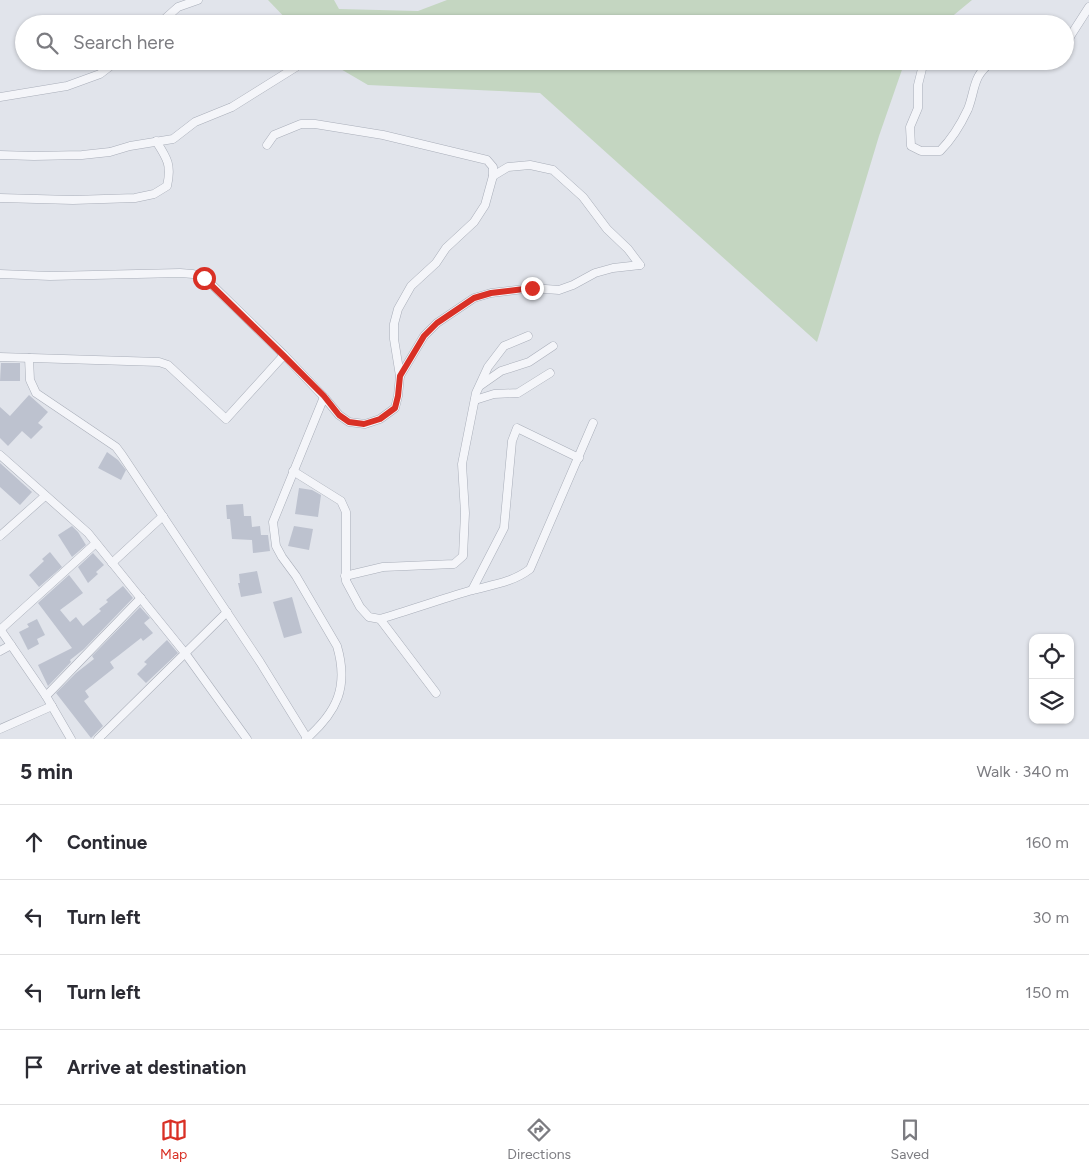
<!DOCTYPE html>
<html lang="en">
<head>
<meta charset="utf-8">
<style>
  :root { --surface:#fff; --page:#f7f7f7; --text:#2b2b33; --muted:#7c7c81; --line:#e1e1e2; --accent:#d93025 }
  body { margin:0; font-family:Figtree,sans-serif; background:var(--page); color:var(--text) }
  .controls { position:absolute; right:15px; bottom:15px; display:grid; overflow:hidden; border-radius:10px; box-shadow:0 1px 4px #0004 }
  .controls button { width:45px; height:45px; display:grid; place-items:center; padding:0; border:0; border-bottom:1px solid var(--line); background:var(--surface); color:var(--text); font:25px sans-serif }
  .stop { position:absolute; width:15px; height:15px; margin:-11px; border:4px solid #d93025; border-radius:50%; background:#fff }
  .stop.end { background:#d93025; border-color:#fff; box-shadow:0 1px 5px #0008 }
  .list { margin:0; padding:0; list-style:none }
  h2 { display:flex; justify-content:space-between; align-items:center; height:65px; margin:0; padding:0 20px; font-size:21px }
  h2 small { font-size:16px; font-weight:400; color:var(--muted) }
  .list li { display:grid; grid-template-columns:32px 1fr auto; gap:15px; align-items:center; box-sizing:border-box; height:75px; padding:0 20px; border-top:1px solid var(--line) }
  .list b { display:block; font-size:19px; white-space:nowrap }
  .list em { font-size:16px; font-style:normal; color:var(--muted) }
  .icon { flex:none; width:28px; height:28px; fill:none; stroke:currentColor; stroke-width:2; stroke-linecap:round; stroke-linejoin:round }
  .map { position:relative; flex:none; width:1089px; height:739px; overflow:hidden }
  .search { position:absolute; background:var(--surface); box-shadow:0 1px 4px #0004; left:15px; right:15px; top:15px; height:55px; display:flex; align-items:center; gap:12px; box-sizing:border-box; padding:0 18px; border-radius:28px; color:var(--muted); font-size:19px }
  .sheet { height:365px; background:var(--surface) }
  nav { display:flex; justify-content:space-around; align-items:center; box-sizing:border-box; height:70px; border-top:1px solid var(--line); background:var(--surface); font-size:14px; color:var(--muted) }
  nav a { display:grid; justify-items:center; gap:2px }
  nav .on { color:var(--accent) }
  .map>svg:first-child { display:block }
  .green { fill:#c4d6c1 }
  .building { fill:#bdc2cf }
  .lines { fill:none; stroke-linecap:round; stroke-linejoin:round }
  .street-casing { stroke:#a9aeb9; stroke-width:9 }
  .street { stroke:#f4f5f9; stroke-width:8 }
  .route { stroke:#d93025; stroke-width:6 }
</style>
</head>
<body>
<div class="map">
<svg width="1089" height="739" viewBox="0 0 1089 739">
  <rect width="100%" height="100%" fill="#e1e4eb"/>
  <g class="green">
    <path d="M268,0H334L339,9L418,11L447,0H972L943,24H291Z"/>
    <path d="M327,61H905L879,136L817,342L540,93L368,85Z"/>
  </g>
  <g class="building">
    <path d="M1,363H20V381H0Z"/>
    <path d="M29,395L48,412L38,423L43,427L31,439L22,431L8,446L0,438V407L10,416Z"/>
    <path d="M107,452L118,460L126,470L121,480L98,468Z"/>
    <path d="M0,463L32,492L20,505L0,487Z"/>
    <path d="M299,488L312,490L321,495L318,517L295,514Z"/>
    <path d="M243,504L244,516H251L252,527L260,526L261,535H268L270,551L253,553L252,540L232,539L230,519H227L226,505Z"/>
    <path d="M72,526L78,532L86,545L72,557L58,535Z"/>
    <path d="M294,526L313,529L309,550L288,546Z"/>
    <path d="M50,552L62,567L39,587L29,575L44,561L42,559Z"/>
    <path d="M93,553L104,565L96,572L98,574L88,583L78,567Z"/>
    <path d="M257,571L262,593L241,597L238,583H240L239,574Z"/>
    <path d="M69,575L83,593L60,610L70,622L76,617L83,626L101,611L99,609L108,602L106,600L123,586L133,598L84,649L70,660L71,662L48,686L38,665L72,648L38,603Z"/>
    <path d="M292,597L302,633L284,638L273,602Z"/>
    <path d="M140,607L150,618L144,623L153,633L143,641L141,638L118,656L110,662L114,668L85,691L89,697L84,701L103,726L91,738L56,693L76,673L94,659L92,656Z"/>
    <path d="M37,619L45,635L37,639L39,644L28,650L19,632L29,627L27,624Z"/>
    <path d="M167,640L178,653L146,683L137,674L147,664L144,662Z"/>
  </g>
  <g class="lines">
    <g class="street-casing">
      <g id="street">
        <path d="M159,24L178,7L198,0"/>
        <path d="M1065,48L1071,35L1089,7"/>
        <path d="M924,61L918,85V108L910,127L911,146L921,151H940C952,139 961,124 968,109C976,88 972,76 993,61"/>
        <path d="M0,97L67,86L100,74L117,61"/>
        <path d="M0,155L34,156L82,155L110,152L130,146L173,139L195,122L232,107L296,67"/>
        <path d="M493,176L508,167L530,165L553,170L583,197L607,229L628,249L640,265"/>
        <path d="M0,198L73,200L135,198L154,194L167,186C172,165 167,158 156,141"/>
        <path d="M0,274L50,276L180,273L193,274L205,278L284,355L324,397L339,415L349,422L365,424L380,419L395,408L398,396L400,376L394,339V324L398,309L411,286L436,263L446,248L474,222L485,205L493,176V167L487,160L383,135L315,124H301L274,135L267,145"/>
        <path d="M0,357L159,362L168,365L226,419L284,355"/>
        <path d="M29,358L30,380L36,393L116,447L122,455L260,662L307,738"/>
        <path d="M400,376L424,336L437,323L474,298L491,293L532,288L559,290L573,285L595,273L613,268L640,265"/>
        <path d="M481,385L501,371L529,362L553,346"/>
        <path d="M475,400L494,394L518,393L550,373"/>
        <path d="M0,455L88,533L185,653L247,739"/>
        <path d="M293,471L341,501L346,512V581L360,607L369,617L380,619C410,610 439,600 469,591C490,585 512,583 530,569L593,423"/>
        <path d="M0,536L45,496"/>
        <path d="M112,563L163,516"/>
        <path d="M345,576L383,567L454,564L463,556L465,513L462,464L476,393L488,367L504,346L528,336"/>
        <path d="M472,590L504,528L512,441L517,428L579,458"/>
        <path d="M380,619L436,693"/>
        <path d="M0,629L46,696L71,739"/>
        <path d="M0,630L96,543"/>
        <path d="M0,651L11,645"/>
        <path d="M46,696L141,598"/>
        <path d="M0,729L52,706"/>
        <path d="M98,739L227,612"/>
        <path d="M306,739C337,712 349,687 337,646L296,576L282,557L276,546L273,522L324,397"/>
      </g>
    </g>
    <use href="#street" class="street"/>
  </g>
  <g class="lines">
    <path class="route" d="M204,278L284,356L324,396L339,415L349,422L364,424L380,419L395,408L398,396L400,376L424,336L437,323L474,298L491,293L532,288"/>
  </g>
</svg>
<div class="controls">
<button><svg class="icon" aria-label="locate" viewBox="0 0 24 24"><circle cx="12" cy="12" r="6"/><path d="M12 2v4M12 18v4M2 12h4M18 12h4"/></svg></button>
<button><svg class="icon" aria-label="layers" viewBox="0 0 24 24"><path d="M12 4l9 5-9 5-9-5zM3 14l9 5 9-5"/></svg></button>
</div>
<div class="stop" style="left:204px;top:278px"></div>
<div class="stop end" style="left:532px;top:288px"></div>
<div class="search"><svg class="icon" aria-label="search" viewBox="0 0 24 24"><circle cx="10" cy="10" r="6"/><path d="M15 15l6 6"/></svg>Search here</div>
</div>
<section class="sheet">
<h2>5 min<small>Walk · 340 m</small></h2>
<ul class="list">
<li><svg class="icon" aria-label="ahead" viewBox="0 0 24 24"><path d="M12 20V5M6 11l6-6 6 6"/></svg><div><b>Continue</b></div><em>160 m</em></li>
<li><svg class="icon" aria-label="left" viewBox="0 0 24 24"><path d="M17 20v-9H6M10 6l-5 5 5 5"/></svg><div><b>Turn left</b></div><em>30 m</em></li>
<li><svg class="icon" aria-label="left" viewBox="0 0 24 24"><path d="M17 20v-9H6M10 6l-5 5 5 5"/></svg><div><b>Turn left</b></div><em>150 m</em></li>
<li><svg class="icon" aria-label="arrive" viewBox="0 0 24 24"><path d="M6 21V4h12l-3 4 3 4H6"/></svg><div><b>Arrive at destination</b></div></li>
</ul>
</section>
<nav>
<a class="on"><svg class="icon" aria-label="map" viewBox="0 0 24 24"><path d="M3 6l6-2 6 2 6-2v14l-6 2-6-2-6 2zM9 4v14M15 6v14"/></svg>Map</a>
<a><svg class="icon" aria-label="directions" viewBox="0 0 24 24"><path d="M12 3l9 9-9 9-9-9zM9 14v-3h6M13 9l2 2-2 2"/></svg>Directions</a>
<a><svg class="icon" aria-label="saved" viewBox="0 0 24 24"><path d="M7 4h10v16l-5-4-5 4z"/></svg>Saved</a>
</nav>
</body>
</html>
